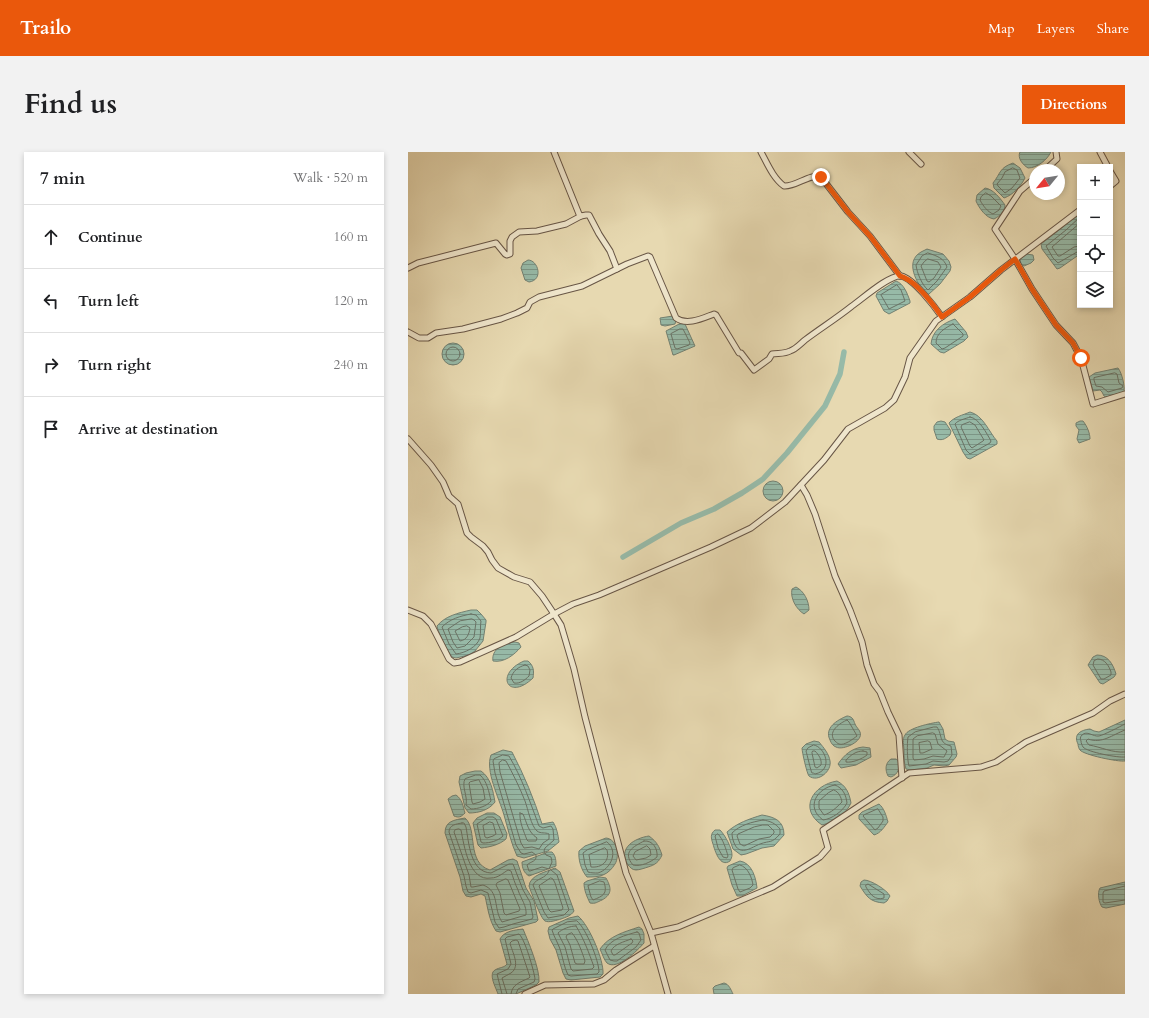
<!DOCTYPE html>
<html lang="en">
<head>
<meta charset="utf-8">
<style>
  :root { --surface:#fff; --page:#f2f2f2; --text:#202124; --muted:#757577; --line:#e0e0e0; --accent:#ea580c }
  body { margin:0; font-family:Cardo,serif; background:var(--page); color:var(--text) }
  .controls { position:absolute; right:12px; top:12px; display:grid; overflow:hidden; border-radius:0px; box-shadow:0 2px 6px #0003 }
  .controls button { width:36px; height:36px; display:grid; place-items:center; padding:0; border:0; border-bottom:1px solid var(--line); background:var(--surface); color:var(--text); font:20px sans-serif }
  .compass { position:absolute; left:621px; top:12px; width:36px; height:36px; border-radius:50%; background:var(--surface); box-shadow:0 2px 6px #0003; rotate:240deg }
  .stop { position:absolute; width:12px; height:12px; margin:-9px; border:3px solid #ea580c; border-radius:50%; background:#fff }
  .stop.end { background:#ea580c; border-color:#fff; box-shadow:0 1px 4px #0008 }
  .list { margin:0; padding:0; list-style:none }
  h2 { display:flex; justify-content:space-between; align-items:center; height:52px; margin:0; padding:0 16px; font-size:17px }
  h2 small { font-size:13px; font-weight:400; color:var(--muted) }
  .list li { display:grid; grid-template-columns:26px 1fr auto; gap:12px; align-items:center; box-sizing:border-box; height:64px; padding:0 16px; border-top:1px solid var(--line) }
  .list b { display:block; font-size:15px; white-space:nowrap }
  .list em { font-size:13px; font-style:normal; color:var(--muted) }
  .icon { flex:none; width:22px; height:22px; fill:none; stroke:currentColor; stroke-width:2; stroke-linecap:round; stroke-linejoin:round }
  .map { position:relative; flex:none; width:717px; height:842px; overflow:hidden; border-radius:0px }
  header { display:flex; align-items:center; gap:24px; box-sizing:border-box; height:56px; padding:0 20px; background:var(--accent); color:#fff }
  header strong { font-size:19px }
  nav { display:flex; gap:22px; margin-inline-start:auto; font-size:14px }
  .intro { display:flex; align-items:center; justify-content:space-between; box-sizing:border-box; height:96px; padding:0 24px }
  h1 { margin:0; font-size:28px }
  .button { padding:10px 18px; border-radius:0px; background:var(--accent); color:#fff; font-size:14px; font-weight:700 }
  main { display:flex; gap:24px; padding:0 24px }
  aside { flex:1; background:var(--surface); border-radius:0px; box-shadow:0 2px 6px #0003 }
  .map>svg:first-child { display:block }
  .water { fill:url(#water-rules); stroke:#738172 }
  .lines { fill:none; stroke-linecap:round; stroke-linejoin:round }
  .shore { stroke:#6a7265; stroke-width:1 }
  .canal { stroke:#97baa8; stroke-width:5.5 }
  .minor-casing { stroke:#685646; stroke-width:7 }
  .minor { stroke:#efe6cc; stroke-width:5 }
  .route { stroke:#ea580c; stroke-width:5 }
</style>
</head>
<body>
<header>
<strong>Trailo</strong>
<nav><a>Map</a><a>Layers</a><a>Share</a></nav>
</header>
<div class="intro"><h1>Find us</h1><a class="button">Directions</a></div>
<main>
<aside>
<h2>7 min<small>Walk · 520 m</small></h2>
<ul class="list">
<li><svg class="icon" aria-label="ahead" viewBox="0 0 24 24"><path d="M12 20V5M6 11l6-6 6 6"/></svg><div><b>Continue</b></div><em>160 m</em></li>
<li><svg class="icon" aria-label="left" viewBox="0 0 24 24"><path d="M17 20v-9H6M10 6l-5 5 5 5"/></svg><div><b>Turn left</b></div><em>120 m</em></li>
<li><svg class="icon" aria-label="right" viewBox="0 0 24 24"><path d="M7 20v-9h11M14 6l5 5-5 5"/></svg><div><b>Turn right</b></div><em>240 m</em></li>
<li><svg class="icon" aria-label="arrive" viewBox="0 0 24 24"><path d="M6 21V4h12l-3 4 3 4H6"/></svg><div><b>Arrive at destination</b></div></li>
</ul>
</aside>
<div class="map">
<svg width="717" height="842" viewBox="0 0 717 842">
  <defs>
    <pattern id="water-rules" width="6" height="5" patternUnits="userSpaceOnUse"><rect width="6" height="5" fill="#97baa8"/><path d="M0 2.5h6" fill="none" stroke="#7c9788"/></pattern>
  </defs>
  <rect width="100%" height="100%" fill="#e7d9b1"/>
  <filter id="stains"><feTurbulence type="fractalNoise" baseFrequency=".005" numOctaves="4"/><feColorMatrix values="0 0 0 0 .2 0 0 0 0 .09 0 0 0 0 .02 0 0 0 .5 -.17"/></filter>
  <radialGradient id="worn" r=".72"><stop offset=".6" stop-color="#630" stop-opacity="0"/><stop offset="1" stop-color="#630" stop-opacity=".3"/></radialGradient>
  <g class="water">
    <path d="M612,0H643C639,8 629,16 620,16C615,13 609,6 612,0Z"/>
    <path d="M605,11L612,16L617,26C613,34 605,43 596,46L586,36L585,31C593,21 591,16 605,11Z"/>
    <path d="M577,36C585,37 592,46 597,53C597,59 592,64 586,67C578,66 571,56 568,49L569,43Z"/>
    <path d="M672,60V102L652,116L649,117L634,97L633,92L655,75Z"/>
    <path d="M519,97L535,102L541,109L543,115L542,119L532,132L521,142L518,143C509,131 496,110 513,100C515,99 517,98 519,97Z"/>
    <path d="M618,102L625,103L626,108L623,111L616,114L613,112L612,107Z"/>
    <path d="M120,108C130,108 136,128 121,130L117,128L113,116L115,111Z"/>
    <path d="M488,129C496,132 499,141 502,149V151L481,162L476,159L468,144L469,141Z"/>
    <path d="M265,164L268,168L267,172L257,174L253,173L252,166Z"/>
    <path d="M547,167L558,180L560,185L556,189L536,201L532,200L523,192C524,179 535,171 547,167Z"/>
    <path d="M273,171H275L277,172L287,194L266,203H265L258,179Z"/>
    <circle cx="45" cy="202" r="11"/>
    <path d="M710,216C714,221 717,234 716,240L698,245L696,244L694,240L692,238L685,239L681,225L687,221Z"/>
    <path d="M562,260C575,263 581,280 589,289V292L562,307L559,306L555,300L541,271C546,265 555,263 562,260Z"/>
    <path d="M533,269L537,270L543,279L542,283C538,286 535,289 529,287L526,278V274L529,270Z"/>
    <path d="M672,269H675C679,274 682,281 682,287L671,291L669,287L671,278L668,274V271Z"/>
    <circle cx="365" cy="339" r="10"/>
    <path d="M388,435C396,439 401,449 401,458L396,462C388,457 382,446 384,437Z"/>
    <path d="M63,458H69L73,462L78,468V470L75,489L67,499L61,503L48,506L44,505L37,494L30,478L29,474C37,464 50,461 63,458Z"/>
    <path d="M107,490L111,491L113,495C106,503 96,511 85,509C83,497 96,491 107,490Z"/>
    <path d="M689,503C700,503 705,512 708,522L706,525L695,532L692,531L680,513L685,505Z"/>
    <path d="M116,509H120C126,514 126,519 125,526C100,550 86,522 116,509Z"/>
    <path d="M439,564C441,564 443,565 444,566C446,568 446,570 447,572C448,575 451,577 452,580C456,589 435,599 428,595C425,594 423,591 422,588C416,576 429,568 439,564Z"/>
    <path d="M717,568V609C710,610 676,603 672,598C671,597 670,594 670,592C665,582 673,578 682,577L686,579L691,580Z"/>
    <path d="M531,570L535,577L537,587L540,589L546,590L549,602L548,605L541,613L536,614L526,613L519,616L503,618L498,617C496,611 496,605 496,599C496,594 494,587 497,583C500,576 523,571 531,570Z"/>
    <path d="M406,589L411,590C416,596 421,602 422,609C424,619 410,631 401,624C399,622 394,600 394,596L398,592Z"/>
    <path d="M455,595L462,596L463,605L448,613L433,616L430,612C436,603 444,596 455,595Z"/>
    <path d="M95,598L104,600C116,623 126,647 134,672L145,670C149,676 150,683 151,690L140,699L116,706L109,704C103,691 100,677 96,663C91,646 77,619 83,603Z"/>
    <path d="M483,607H488L491,609C491,616 491,622 483,625L480,624C477,618 477,611 483,607Z"/>
    <path d="M67,619H73C83,626 85,639 87,650C81,658 71,661 61,661L57,656L51,630L52,624L58,621Z"/>
    <path d="M429,629C438,634 441,640 443,651C438,662 427,670 414,673C390,657 405,633 429,629Z"/>
    <path d="M48,643C54,647 55,654 57,661C53,665 51,666 46,664L40,647L44,644Z"/>
    <path d="M471,652C476,656 478,663 480,670C476,675 473,681 466,683L451,667V663L454,660Z"/>
    <path d="M79,661H86L92,665L99,682L98,687C91,693 82,695 73,696L70,693L65,671L69,666Z"/>
    <path d="M354,663C367,665 376,669 376,683L366,694L354,696L338,702L333,703L325,697L319,680C329,671 341,667 354,663Z"/>
    <path d="M57,666C70,677 58,711 82,718L100,708L105,707L109,709L118,736L126,749L130,768L128,770L92,780L88,779C81,768 80,757 77,744L73,742L63,745L58,744L55,739L52,725L37,681C37,669 46,668 57,666Z"/>
    <path d="M307,678H312C317,683 324,696 324,703C324,705 323,707 322,709C312,716 307,699 305,692C303,686 302,682 307,678Z"/>
    <path d="M241,684C249,690 251,694 254,703C251,710 247,713 240,715C237,716 231,718 228,718C224,718 222,715 220,713C209,696 227,686 241,684Z"/>
    <path d="M198,686C209,687 212,704 207,712C204,717 200,721 195,723C190,725 184,725 179,725C173,718 170,707 171,699L177,694Z"/>
    <path d="M140,700H144C148,704 148,709 148,714L121,724C116,721 114,716 114,710Z"/>
    <path d="M332,709C344,711 348,726 349,736L334,744H329L324,733L319,716L320,714Z"/>
    <path d="M147,716L152,720L166,759C163,764 158,765 153,767C149,768 141,771 137,769C133,767 123,740 121,734C122,723 138,720 147,716Z"/>
    <path d="M192,725L198,726C203,735 205,742 194,748C189,750 188,752 182,751C179,745 176,738 176,731L179,729Z"/>
    <path d="M456,728C463,728 479,738 482,744L479,749L476,751C462,750 459,745 452,734L453,730Z"/>
    <path d="M717,730V752L698,756L694,755C691,751 689,741 692,736Z"/>
    <path d="M170,764C181,773 196,808 195,822L192,825L163,828L158,827L155,821L148,798L142,787L140,779L141,775L161,766Z"/>
    <path d="M231,775L234,777L236,782V791C230,798 209,819 199,811C196,808 194,801 192,797C201,784 216,780 231,775Z"/>
    <path d="M115,777C120,789 132,817 131,830L128,833L108,842H90C88,836 80,822 87,818C92,815 96,816 99,812L92,787C96,779 107,778 115,777Z"/>
    <path d="M316,831C321,832 323,838 325,842H306L305,836L307,834Z"/>
  </g>
  <g class="lines">
    <g class="shore">
      <path d="M605,16L609,18L612,26L604,36L597,41L590,34L589,32L594,26L597,20Z"/>
      <path d="M578,41L583,44L593,54L591,58L585,62C580,60 575,54 572,48L573,45Z"/>
      <path d="M672,65L658,78L638,94L645,106L650,111L669,100L672,99"/>
      <path d="M672,71L644,95L650,104H652L666,95L672,94"/>
      <path d="M520,101C529,104 536,106 539,115L529,129L520,138C514,133 509,121 508,113L514,104Z"/>
      <path d="M520,107L530,110L533,115L526,126L521,130L519,129L513,114L516,110Z"/>
      <path d="M489,133L493,138L497,149L481,157L473,143Z"/>
      <path d="M545,172L555,182V184L537,196L534,197L528,191C528,181 537,176 545,172Z"/>
      <path d="M272,177H275L282,191L281,193L269,197L267,196L263,182Z"/>
      <circle cx="45" cy="202" r="7"/>
      <path d="M707,221L709,222L711,231L715,234L714,236L700,240L694,235L688,234L686,228V226Z"/>
      <path d="M562,265C571,266 579,282 583,289L582,291L562,302L558,298L547,272C550,268 557,267 562,265Z"/>
      <path d="M562,270L567,273L576,288L575,289L564,296L562,294L553,275L554,273Z"/>
      <path d="M63,462L68,463L73,469C72,474 73,480 72,486C69,495 57,501 48,502L41,492L34,475C42,467 52,464 63,462Z"/>
      <path d="M64,467L66,468L68,470L66,485L57,494L49,496L45,490L40,477L52,469Z"/>
      <path d="M59,474L62,476C61,482 59,488 52,489L47,479L54,475Z"/>
      <path d="M690,507C697,507 701,514 703,520V523L696,527H693L685,513L686,509Z"/>
      <path d="M117,513L120,514L122,518L121,524C117,528 112,532 106,531L103,526C105,519 110,515 117,513Z"/>
      <path d="M439,568L441,570L448,582L449,584C445,587 436,594 431,592C430,592 427,589 426,588C420,579 432,571 439,568Z"/>
      <path d="M717,572C711,575 696,583 691,584C685,585 679,578 674,583C672,585 672,587 673,589C673,591 674,593 675,595C679,600 710,606 717,605"/>
      <path d="M526,575H529C535,584 530,591 543,594L544,603L540,609L536,610L525,609L518,612L501,614C499,607 499,592 500,585L507,580Z"/>
      <path d="M717,578C704,583 694,592 680,587L678,589L681,593C693,595 704,601 717,600"/>
      <path d="M525,581L527,582L530,592L539,599L536,605H535L525,604L516,607L506,608L505,606V587L509,584Z"/>
      <path d="M520,589L522,590L524,597L515,601H512L511,591Z"/>
      <path d="M406,593C417,595 426,618 407,622C406,621 405,621 404,621C403,620 399,602 398,599L400,596Z"/>
      <path d="M405,599H407C411,603 414,608 413,613L409,616L407,615L404,601Z"/>
      <path d="M455,599L459,600V603C454,607 444,611 438,610V608C443,603 448,599 455,599Z"/>
      <path d="M95,603L101,604C114,626 122,650 131,674L135,676L143,674L145,677L146,688L137,696L136,699L138,703L143,705L144,710L141,717L134,715L122,719H121L119,713C123,709 129,710 128,703L124,700L116,702L113,701L108,693L87,621L85,609L86,607Z"/>
      <path d="M95,608L98,609C105,622 112,636 117,649C120,657 123,674 129,679C133,682 137,680 141,682V687L135,691L131,697L124,695L116,696L113,691L92,620L91,611Z"/>
      <path d="M68,623H72C79,629 81,640 83,649C79,654 70,657 63,657L58,653C60,644 53,634 57,627Z"/>
      <path d="M71,628L75,636L77,647L72,650L65,652L64,650L61,631L62,630Z"/>
      <path d="M427,633C435,636 438,643 439,651C435,659 424,667 415,668C397,655 409,636 427,633Z"/>
      <path d="M426,638C431,640 433,645 434,650C429,655 423,661 416,663L411,656V649L420,641Z"/>
      <path d="M470,657L475,665V669L470,676L467,678L455,664L456,663Z"/>
      <path d="M112,661L115,662C119,671 120,680 129,686L128,689H120L119,688C116,680 111,669 112,661Z"/>
      <path d="M80,665H85L88,667L95,684C90,689 82,691 75,691L73,690L69,672L72,670Z"/>
      <path d="M355,668C362,669 367,671 372,677V682C363,692 363,688 352,692C344,695 333,704 327,693C325,689 324,685 324,681C332,673 344,670 355,668Z"/>
      <path d="M82,670L85,671L88,682L85,684L79,686L77,685L75,674Z"/>
      <path d="M54,671H56L58,675C61,691 62,720 83,721L101,712H105L115,738L122,750L125,765L124,767L105,772L96,775L91,776L87,770L80,741L73,738L63,741L60,740L58,734L56,724L41,680C41,673 48,672 54,671Z"/>
      <path d="M355,673H360L366,679V681L362,685L351,687L336,694L332,692L329,684L330,682L346,675Z"/>
      <path d="M51,677L53,678C56,693 61,730 83,726C90,726 95,721 100,718L103,719C105,725 107,732 110,738C113,747 119,754 118,763L94,770C85,757 92,739 75,733L65,735H63L61,723L46,680L47,678Z"/>
      <path d="M310,682C315,687 318,697 320,704L319,706L315,705L310,696L307,684L308,683Z"/>
      <path d="M236,689C245,688 250,697 249,705C243,710 233,715 225,713C214,700 225,695 236,689Z"/>
      <path d="M199,690C211,699 203,717 190,721C187,721 183,721 180,720L177,713L175,701L179,698Z"/>
      <path d="M239,694L242,697L243,703L238,706L228,708L225,704L227,700Z"/>
      <path d="M197,696L199,698C202,709 194,716 183,715L181,703Z"/>
      <path d="M332,713C340,715 344,726 345,733L342,736L332,740L330,737L324,718L325,716Z"/>
      <path d="M143,718L149,723L161,758L156,763L140,766L136,760L125,733C128,726 138,727 141,719Z"/>
      <path d="M143,726L145,727L147,731L155,756L154,758L143,760L141,758L131,734L132,733Z"/>
      <path d="M98,727L100,728L112,757L111,759L98,763L96,761L92,741L88,733L89,731Z"/>
      <path d="M192,729L196,730C200,742 195,744 185,748L183,745L180,734Z"/>
      <path d="M458,733L460,732L476,742V746C467,749 462,742 458,735Z"/>
      <path d="M717,734L696,739L695,741V750L697,751L717,748"/>
      <path d="M169,769C178,776 191,809 191,820L189,822L163,824L160,823C156,815 155,806 152,797C150,791 146,785 144,778L145,777L159,770Z"/>
      <path d="M168,774C176,787 181,801 186,815L184,817L165,819L163,817L157,795L150,781C154,777 162,774 168,774Z"/>
      <path d="M229,780L231,781L233,788L228,795L209,809H206L202,808L197,798C202,787 218,783 229,780Z"/>
      <path d="M164,781C170,788 174,800 177,809L176,812H169L167,811L162,793L158,785L159,783Z"/>
      <path d="M223,787L225,789L224,791L207,803H205L203,799C206,792 216,790 223,787Z"/>
      <path d="M94,842L89,822L100,817L103,812L97,787L99,785L111,782C117,787 126,819 127,827L126,830L110,837L108,842"/>
      <path d="M99,842L94,826C97,824 100,823 103,821C113,814 104,800 102,791L104,789L108,788L110,789L122,825L121,826C113,830 104,832 103,842"/>
    </g>
    <path class="canal" d="M215,405L273,371L306,357L334,341L355,327L379,301L417,254L432,222L436,200"/>
    <g class="minor-casing">
      <g id="minor">
        <path d="M146,0L171,62L173,64L178,63H181L191,82L202,99L209,117"/>
        <path d="M353,0C359,11 365,26 376,34C388,35 402,21 413,25L440,60L462,84L492,124"/>
        <path d="M501,0L513,12"/>
        <path d="M692,0L700,15"/>
        <path d="M637,18L649,7L648,0"/>
        <path d="M702,19L708,29L702,34"/>
        <path d="M627,26L612,39L587,77L607,107L624,137L648,173L665,191L673,206L685,252L717,242"/>
        <path d="M0,116L10,111L88,91L97,102L99,103L102,102V89L104,85L111,80L129,79L158,72L173,64"/>
        <path d="M0,180L11,186H20L28,181L55,177L93,167L109,161L119,156L122,150L131,145L174,134L219,112L240,104L242,105L268,166C279,174 295,166 306,162L308,163L331,201H333L346,218L361,207L364,202C370,201 377,202 382,199C388,197 392,192 397,188C413,176 429,166 444,154C454,147 482,122 493,124C505,126 527,155 534,165"/>
        <path d="M0,287L23,313L35,330L41,344L50,352L59,381L63,385L75,394L80,400L84,408L90,416L106,425L122,430L134,444L146,462L165,452L191,443L303,395L343,376L377,350L416,308L440,277L477,256L486,248L497,225L502,206L528,169L562,145L593,118L672,58"/>
        <path d="M393,333L399,343L407,362L427,424L442,458L454,490L459,513L466,532L472,540L480,560L491,583L494,626"/>
        <path d="M0,458L15,464L23,472L41,507L46,511L52,510L108,485L146,462L153,473L166,517L177,565L218,721L243,781L260,842"/>
        <path d="M243,781L270,775L365,735L412,705L420,696L415,678L501,621L573,615L588,610L618,590L685,561L702,549L717,542"/>
        <path d="M117,842L137,833L186,832L196,828L208,818L246,794"/>
      </g>
    </g>
    <use href="#minor" class="minor"/>
  </g>
  <g class="lines">
    <path class="route" d="M413,25L440,60L462,84L492,124C507,128 525,152 534,165L562,145L593,118L607,107L624,137L648,173L665,191L673,206"/>
  </g>
  <rect width="100%" height="100%" filter="url(#stains)"/>
  <rect width="100%" height="100%" fill="url(#worn)"/>
</svg>
<div class="controls">
<button>+</button>
<button>−</button>
<button><svg class="icon" aria-label="locate" viewBox="0 0 24 24"><circle cx="12" cy="12" r="6"/><path d="M12 2v4M12 18v4M2 12h4M18 12h4"/></svg></button>
<button><svg class="icon" aria-label="layers" viewBox="0 0 24 24"><path d="M12 4l9 5-9 5-9-5zM3 14l9 5 9-5"/></svg></button>
</div>
<svg class="compass" viewBox="-18 -18 36 36"><path d="M0-13l5 13h-10z" fill="#e53935"/><path d="M0 13l5-13h-10z" fill="#757577"/></svg>
<div class="stop" style="left:673px;top:206px"></div>
<div class="stop end" style="left:413px;top:25px"></div>
</div>
</main>
</body>
</html>
